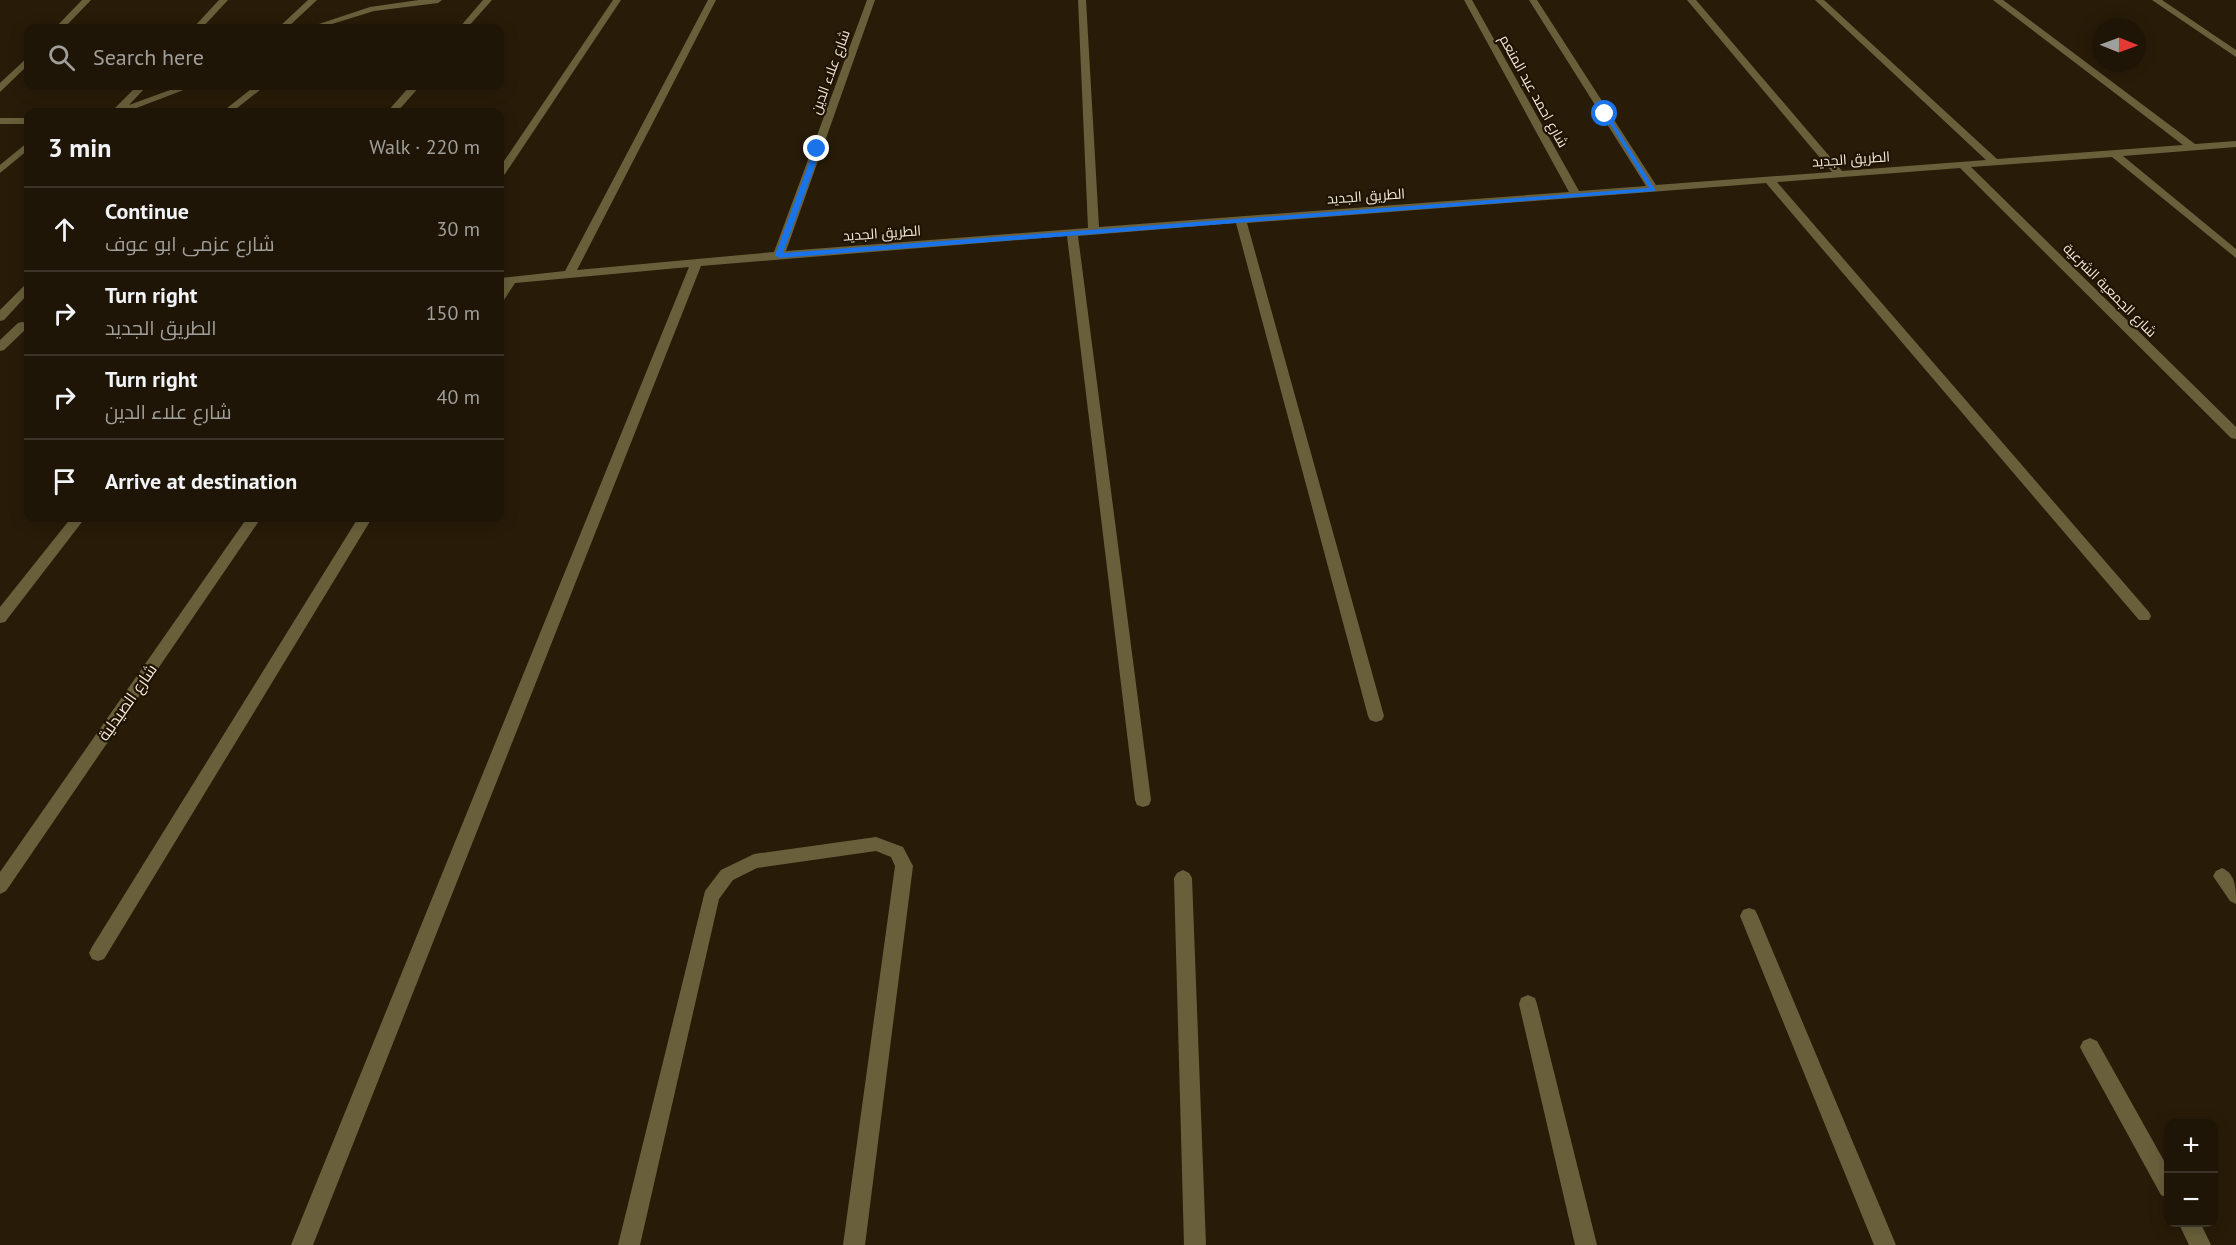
<!DOCTYPE html>
<html lang="en">
<head>
<meta charset="utf-8">
<style>
  :root { --surface:#1e1506; --page:#2b2214; --text:#f1f3f6; --muted:#a19f9b; --line:#3c3428 }
  body { margin:0; font-family:"PT Sans",Cairo,sans-serif; background:var(--page); color:var(--text) }
  .controls { position:absolute; right:18px; bottom:18px; display:grid; overflow:hidden; border-radius:12px; box-shadow:0 3px 15px #0003 }
  .controls button { width:54px; height:54px; display:grid; place-items:center; padding:0; border:0; border-bottom:2px solid var(--line); background:var(--surface); color:var(--text); font:30px sans-serif }
  .compass { position:absolute; left:2092px; top:18px; width:54px; height:54px; border-radius:50%; background:var(--surface); box-shadow:0 3px 15px #0003; rotate:91deg }
  .stop { position:absolute; width:18px; height:18px; margin:-14px; border:4px solid #1a73e8; border-radius:50%; background:#fff }
  .stop.end { background:#1a73e8; border-color:#fff; box-shadow:0 2px 6px #0008 }
  .list { margin:0; padding:0; list-style:none }
  h2 { display:flex; justify-content:space-between; align-items:center; height:78px; margin:0; padding:0 24px; font-size:26px }
  h2 small { font-size:20px; font-weight:400; color:var(--muted) }
  .list li { display:grid; grid-template-columns:39px 1fr auto; gap:18px; align-items:center; box-sizing:border-box; height:84px; padding:0 24px; border-top:2px solid var(--line) }
  .list b { display:block; font-size:22px; white-space:nowrap }
  .list p { margin:0; font-size:20px; white-space:nowrap; color:var(--muted) }
  .list em { font-size:20px; font-style:normal; color:var(--muted) }
  .icon { flex:none; width:33px; height:33px; fill:none; stroke:currentColor; stroke-width:2; stroke-linecap:round; stroke-linejoin:round }
  .map { position:relative; flex:none; width:2236px; height:1245px; overflow:hidden }
  .search { position:absolute; background:var(--surface); box-shadow:0 3px 15px #0003; left:24px; top:24px; width:480px; height:66px; display:flex; align-items:center; gap:15px; box-sizing:border-box; padding:0 21px; border-radius:12px; color:var(--muted); font-size:22px }
  .panel { position:absolute; background:var(--surface); box-shadow:0 3px 15px #0003; left:24px; top:108px; width:480px; height:414px; border-radius:12px }
  .map>svg:first-child { display:block }
  .lines { fill:none; stroke-linecap:round; stroke-linejoin:round }
  .minor { fill:#69603b; fill-rule:evenodd }
  .route { fill:#1a73e8 }
  .labels { text-anchor:middle; stroke-width:4.5; stroke-linejoin:round; paint-order:stroke }
  .far-street-label { font-size:14px; fill:#f2e9dd; stroke:#1f1302 }
  .street-label { font-size:16px; fill:#f2e9dd; stroke:#1f1302 }
</style>
</head>
<body>
<div class="map">
<svg width="2236" height="1245" viewBox="0 0 2236 1245">
  <rect width="100%" height="100%" fill="#281c08"/>
  <g class="lines">
    <g class="minor">
      <path d="M82,0H91L64,28H55Z"/>
      <path d="M219,0H228L202,28H193Z"/>
      <path d="M308,0H317L287,28H278Z"/>
      <path d="M419,0H442L438,3L374,11L319,28H307L370,7Z"/>
      <path d="M483,0H492L467,28H459Z"/>
      <path d="M613,0H621L505,174L500,177V167Z"/>
      <path d="M708,0H716L577,270L774,252L867,0H875L786,251L1088,228L1078,0H1086L1099,227L1569,192L1464,0H1472L1579,191L1646,186L1529,0H1537L1656,185L1832,172L1687,0H1696L1842,171L1986,160L1815,0H1824L1997,159L2183,145L1993,0H2003L2195,144L2236,141V147L2123,156L2236,249V258L2112,157L1971,167L2236,427V439L2231,438L1960,168L1777,182L2149,612L2151,616L2149,620H2139L1766,183L1247,223L1384,716L1382,720L1376,722L1370,720L1368,716L1236,223L1078,236L1151,800L1149,805L1143,807L1137,805L1135,800L1067,236L701,266L313,1245H291L689,267L515,283L504,300L500,302V289L503,284H500V278L565,271Z"/>
      <path d="M2152,0H2162L2236,50V57Z"/>
      <path d="M28,57V65L0,92V83Z"/>
      <path d="M137,86H147L129,105L181,86H194L126,112H113L116,107Z"/>
      <path d="M255,86H265L232,112H222Z"/>
      <path d="M410,86H420L397,112H387Z"/>
      <rect x="0" y="118" width="28" height="6"/>
      <path d="M28,142V150L0,173V165Z"/>
      <path d="M28,285V294L4,320L0,321V310L24,286Z"/>
      <path d="M22,322L26,323V329L4,350L0,351V340L18,323Z"/>
      <path d="M71,518H85L5,622L0,623V607Z"/>
      <path d="M247,518H261L6,891L0,894V872Z"/>
      <path d="M358,518H372L104,959L98,961L92,959L89,953L92,947Z"/>
      <path d="M876,837L903,847L913,866L865,1245H843L895,866L891,857L876,851L757,868L733,880L719,899L640,1245H618L705,891L721,870L754,854Z"/>
      <path d="M2222,868C2236,874 2236,889 2236,904L2230,901L2213,876L2216,871Z"/>
      <path d="M1183,870L1189,873L1192,878L1206,1245H1184L1174,878L1177,873Z"/>
      <path d="M1749,908L1755,910L1758,916L1896,1245H1874L1740,916L1743,910Z"/>
      <path d="M1528,995L1535,998L1537,1004L1597,1245H1575L1519,1004L1521,998Z"/>
      <path d="M2090,1038L2097,1041L2168,1168V1198L2161,1195L2083,1053L2080,1047L2083,1041Z"/>
      <path d="M2178,1222H2200L2211,1245H2189Z"/>
    </g>
  </g>
  <path class="route" d="M1603,112L1608,114L1656,191L779,258L775,255L814,149L817,147L821,149L783,253L1649,188Z"/>
  <g class="labels">
    <g class="far-street-label">
      <text transform="translate(830 72) rotate(-70)" y="5">شارع علاء الدين</text>
      <text transform="translate(1534 91) rotate(61)" y="5">شارع احمد عبد المنعم</text>
      <text transform="translate(1851 159) rotate(-4)" y="5">الطريق الجديد</text>
      <text transform="translate(1366 196) rotate(-4)" y="5">الطريق الجديد</text>
      <text transform="translate(882 233) rotate(-4)" y="5">الطريق الجديد</text>
      <text transform="translate(2110 290) rotate(45)" y="5">شارع الجمعية الشرعية</text>
    </g>
    <g class="street-label">
      <text transform="translate(127 702) rotate(-55)" y="6">شارع الصيدلية</text>
    </g>
  </g>
</svg>
<div class="controls">
<button>+</button>
<button>−</button>
</div>
<svg class="compass" viewBox="-18 -18 36 36"><path d="M0-13l5 13h-10z" fill="#e53935"/><path d="M0 13l5-13h-10z" fill="#a19f9b"/></svg>
<div class="stop" style="left:1605px;top:114px"></div>
<div class="stop end" style="left:817px;top:149px"></div>
<div class="search"><svg class="icon" aria-label="search" viewBox="0 0 24 24"><circle cx="10" cy="10" r="6"/><path d="M15 15l6 6"/></svg>Search here</div>
<section class="panel">
<h2>3 min<small>Walk · 220 m</small></h2>
<ul class="list">
<li><svg class="icon" aria-label="ahead" viewBox="0 0 24 24"><path d="M12 20V5M6 11l6-6 6 6"/></svg><div><b>Continue</b><p>شارع عزمى ابو عوف</p></div><em>30 m</em></li>
<li><svg class="icon" aria-label="right" viewBox="0 0 24 24"><path d="M7 20v-9h11M14 6l5 5-5 5"/></svg><div><b>Turn right</b><p>الطريق الجديد</p></div><em>150 m</em></li>
<li><svg class="icon" aria-label="right" viewBox="0 0 24 24"><path d="M7 20v-9h11M14 6l5 5-5 5"/></svg><div><b>Turn right</b><p>شارع علاء الدين</p></div><em>40 m</em></li>
<li><svg class="icon" aria-label="arrive" viewBox="0 0 24 24"><path d="M6 21V4h12l-3 4 3 4H6"/></svg><div><b>Arrive at destination</b></div></li>
</ul>
</section>
</div>
</body>
</html>
